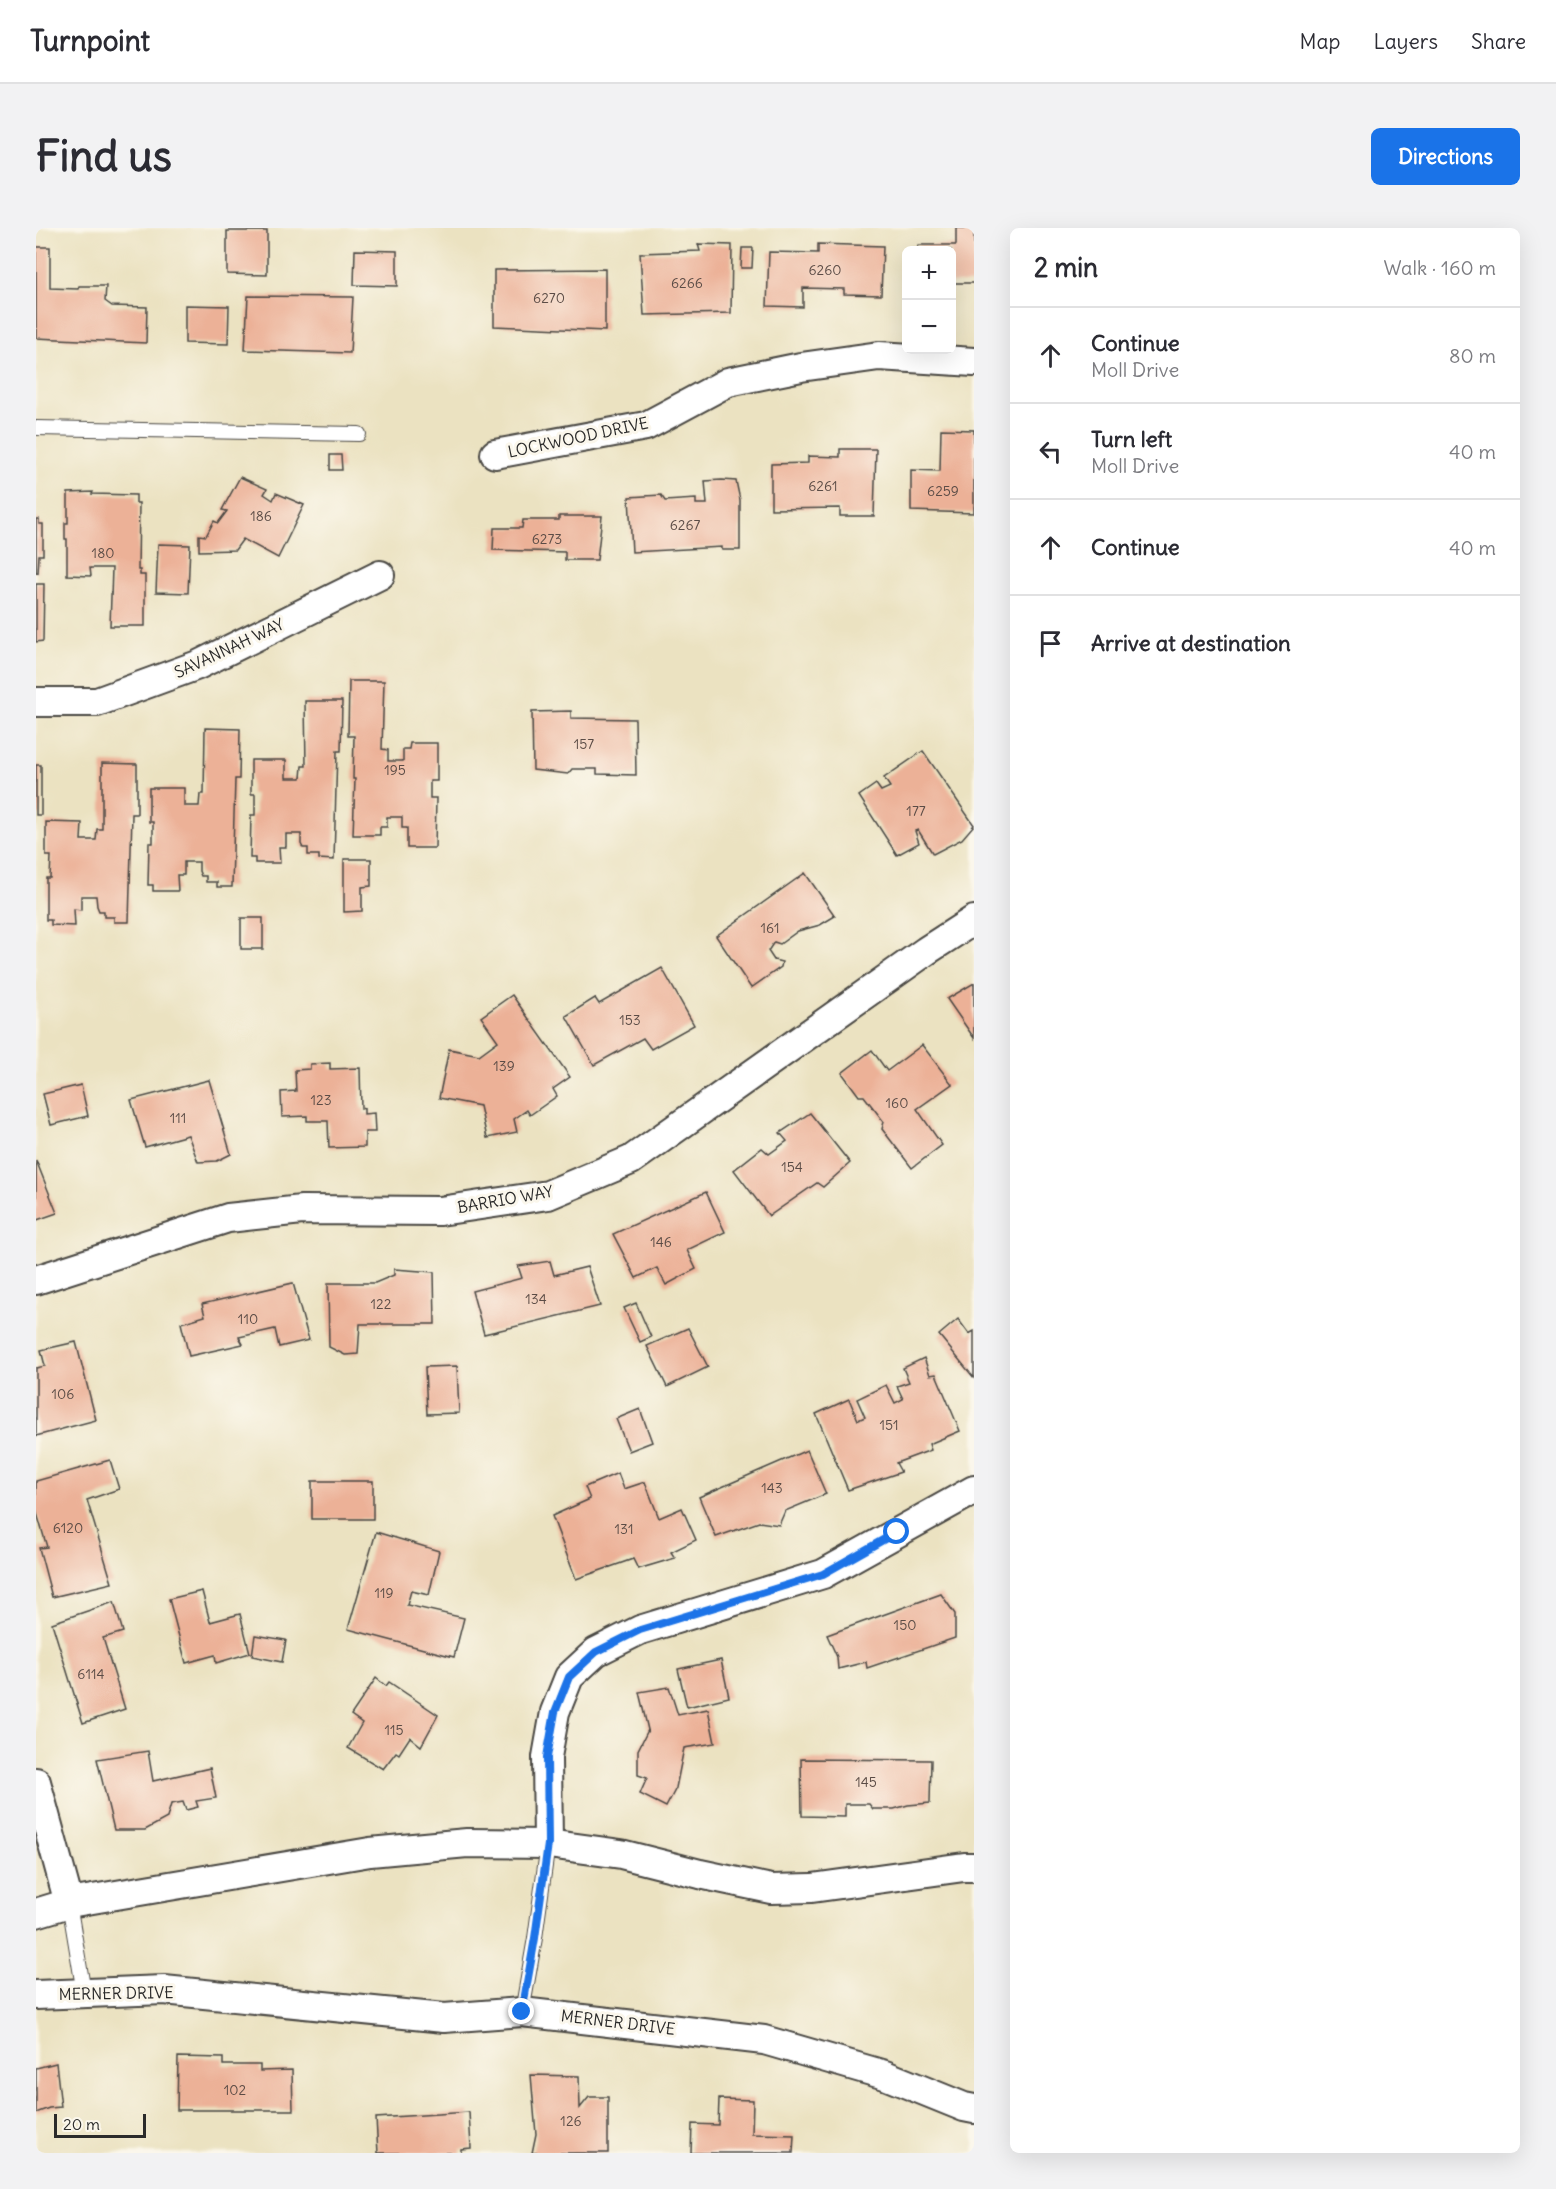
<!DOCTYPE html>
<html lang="en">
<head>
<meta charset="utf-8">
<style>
  :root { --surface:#fff; --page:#f2f2f3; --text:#2b2b33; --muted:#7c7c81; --line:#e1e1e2; --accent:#1a73e8 }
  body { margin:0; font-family:Delius,sans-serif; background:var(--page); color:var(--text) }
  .controls { position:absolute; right:18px; top:18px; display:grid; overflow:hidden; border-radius:9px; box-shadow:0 6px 24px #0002 }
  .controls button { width:54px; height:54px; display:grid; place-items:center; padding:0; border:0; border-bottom:2px solid var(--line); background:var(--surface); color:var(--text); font:30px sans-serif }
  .scale { position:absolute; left:18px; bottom:15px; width:92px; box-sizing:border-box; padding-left:6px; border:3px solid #2b2b2b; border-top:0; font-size:16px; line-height:21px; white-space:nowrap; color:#2b2b2b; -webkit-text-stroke:4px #fbf7ec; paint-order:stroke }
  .stop { position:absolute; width:18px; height:18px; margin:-14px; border:4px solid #1a73e8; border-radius:50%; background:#fff }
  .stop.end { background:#1a73e8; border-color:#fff; box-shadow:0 2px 6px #0008 }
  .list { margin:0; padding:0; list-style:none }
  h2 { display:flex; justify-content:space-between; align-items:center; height:78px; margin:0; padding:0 24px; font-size:26px }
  h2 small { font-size:20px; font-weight:400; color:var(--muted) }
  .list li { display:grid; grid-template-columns:39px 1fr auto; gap:18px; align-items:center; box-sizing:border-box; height:96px; padding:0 24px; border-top:2px solid var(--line) }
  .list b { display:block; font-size:22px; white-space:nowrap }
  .list p { margin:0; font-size:20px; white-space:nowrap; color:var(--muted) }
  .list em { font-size:20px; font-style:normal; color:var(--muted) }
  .icon { flex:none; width:33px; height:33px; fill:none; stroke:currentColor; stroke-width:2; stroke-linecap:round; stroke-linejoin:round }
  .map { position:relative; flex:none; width:938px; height:1925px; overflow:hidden; border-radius:9px }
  header { display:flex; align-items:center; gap:36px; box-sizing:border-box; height:84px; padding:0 30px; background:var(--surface); border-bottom:2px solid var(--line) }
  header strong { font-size:28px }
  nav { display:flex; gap:33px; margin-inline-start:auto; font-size:21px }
  .intro { display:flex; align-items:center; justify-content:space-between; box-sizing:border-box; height:144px; padding:0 36px }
  h1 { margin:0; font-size:42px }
  .button { padding:15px 27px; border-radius:9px; background:var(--accent); color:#fff; font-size:21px; font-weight:700 }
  main { display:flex; gap:36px; padding:0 36px }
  aside { flex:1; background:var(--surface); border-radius:9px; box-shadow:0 6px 24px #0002 }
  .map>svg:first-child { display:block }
  .building { fill:#ecb197 }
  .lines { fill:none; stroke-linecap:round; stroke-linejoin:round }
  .service-casing { stroke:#484642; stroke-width:16 }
  .minor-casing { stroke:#484642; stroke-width:32 }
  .service { stroke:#fff; stroke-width:14 }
  .minor { stroke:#fff; stroke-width:28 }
  .route { stroke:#1a73e8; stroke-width:8 }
  .labels { text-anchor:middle; stroke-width:6; stroke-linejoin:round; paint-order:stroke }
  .number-label { font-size:14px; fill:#5b4c46 }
  .street-label { font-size:16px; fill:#2b2b2b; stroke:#fbf7ec }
</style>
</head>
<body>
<header>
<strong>Turnpoint</strong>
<nav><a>Map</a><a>Layers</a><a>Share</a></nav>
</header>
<div class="intro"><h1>Find us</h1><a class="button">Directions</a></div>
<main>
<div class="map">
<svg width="938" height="1925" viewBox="0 0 938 1925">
  <rect width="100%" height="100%" fill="#fbf7ec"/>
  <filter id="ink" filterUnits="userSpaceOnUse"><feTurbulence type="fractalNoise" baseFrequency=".0167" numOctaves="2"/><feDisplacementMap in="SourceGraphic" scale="12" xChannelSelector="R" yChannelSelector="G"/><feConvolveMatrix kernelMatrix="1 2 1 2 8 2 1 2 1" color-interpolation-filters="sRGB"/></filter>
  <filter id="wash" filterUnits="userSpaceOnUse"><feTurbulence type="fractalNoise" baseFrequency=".008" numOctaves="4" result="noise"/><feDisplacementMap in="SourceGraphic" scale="24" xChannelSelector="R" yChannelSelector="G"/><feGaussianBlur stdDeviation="1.35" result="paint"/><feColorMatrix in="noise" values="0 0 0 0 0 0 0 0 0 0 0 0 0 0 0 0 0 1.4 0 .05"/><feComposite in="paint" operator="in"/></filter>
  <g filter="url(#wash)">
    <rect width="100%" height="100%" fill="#ebe2c1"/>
    <g id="blocks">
      <g class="building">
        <path d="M920,0H938V55H915V22H882V17H920Z"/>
        <path d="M191,3H231V47L191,46Z"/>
        <path d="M662,16L696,17L695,85L608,87L604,25L664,23Z"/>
        <path d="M782,16L847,18L845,67L808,66V61L767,60V79L731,78L733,24L782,25Z"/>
        <path d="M0,19H14V60L42,61L43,58H70L69,73L76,78L111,79L110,115L0,110Z"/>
        <path d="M706,20H717L716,40H705Z"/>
        <path d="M319,22L361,23V58L318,57Z"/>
        <path d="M569,41V103L458,98V42Z"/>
        <path d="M212,68L317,69L314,125L209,122Z"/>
        <path d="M149,77L193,78L192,116L149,115Z"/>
        <path d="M905,201L938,202V285L875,283V242L904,243Z"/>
        <path d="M804,221H840L838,288H804V280L735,281V236L772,235V228L804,229Z"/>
        <path d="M294,227H305L306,242H294Z"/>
        <path d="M204,249L231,261L228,266L237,272L240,265L268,277L242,330L207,311L199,322L163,323V307L170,308L178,293L182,295L191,283L186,282Z"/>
        <path d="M686,252L700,253L704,272V322H686V319L596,324L593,269L625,267L629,273L660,271V276H671L669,253Z"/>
        <path d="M57,264L56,266L100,267V275H103L102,342H104V347H109V398H74L76,340H54L55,348L31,347V311H29V295H32V265Z"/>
        <path d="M523,288H566L561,332H529V324L457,322L458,300H486L487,292H523Z"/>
        <path d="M0,291H3V296H7V327H3L2,345L0,344Z"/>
        <path d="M122,316L154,317L152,365L120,364Z"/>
        <path d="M0,356H8L7,413L0,414Z"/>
        <path d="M313,453H348L346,521L352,522V533H367V521H373L374,515H401V553H394V570H400L399,620H371V600H366V589H351V599H344V607H317L319,551H317L318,508H312Z"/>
        <path d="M269,473H306L305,523H301L298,632L283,631V627H272V620H267L265,616V606H250V619H243L244,635H219V630H214L215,587H219V566H215V532H250V550H265L266,538H270Z"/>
        <path d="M535,483V490L599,491L600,547L561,546V541H536L532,546L497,542L496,484Z"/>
        <path d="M169,500L204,501L203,551H199L196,659H181V654H170V648H165L163,643V634H148V647H141L142,663H117V657H112L113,615H117V594H113V560H148V578H163L164,566H168Z"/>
        <path d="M887,523L938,597L926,611L897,626L882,602L879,603L883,615L861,627L823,568L840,556L845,563L854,559L848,550Z"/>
        <path d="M66,535L101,536V586H96L93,694H78V689H68V683H63L61,678L60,668H45V682L38,681L39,698L15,697V692H10V650H14L15,628H10V594L46,595L45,612H60L61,601H66Z"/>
        <rect x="0" y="537" width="5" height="50"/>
        <path d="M308,631H335V658L326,659V683L308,684Z"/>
        <path d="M769,645L799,688L784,697L762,703L744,716L738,714L732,723L738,732L746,734L745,739L715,760L680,708Z"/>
        <rect x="205" y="690" width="22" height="31"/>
        <path d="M626,740L658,797L615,821L607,810L558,837L530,788L559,770L563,776Z"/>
        <path d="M938,755V810L911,771Z"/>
        <path d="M476,767L534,849L517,861L521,868L494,887L491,882L478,891L481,904L451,910L444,878L403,870L413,821L443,827L462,813L445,789Z"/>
        <path d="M886,817L916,856L881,881L906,917L876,940L846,901L848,894L828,868H823L806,845L836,822L851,843Z"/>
        <path d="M294,835V841L324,840L325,881L328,880V886L338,885L339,904H329V919L293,920L292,893H271V888L246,889L245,864L260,863L259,842L274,841V836Z"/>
        <path d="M173,852L195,926L181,933L162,934L152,907L109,919L95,872Z"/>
        <path d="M45,857L52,888L15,897L7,866Z"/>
        <path d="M774,885L814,935L787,959L781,955L733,988L698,942L726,920L733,926L751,913L744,905Z"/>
        <path d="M0,932L21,985L1,992H0Z"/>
        <path d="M670,964L689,1004L651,1022L660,1041L630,1057L621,1040L600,1050L577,1006Z"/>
        <path d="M514,1033L518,1047L551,1039L564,1078L448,1106L436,1063L486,1050L482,1038Z"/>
        <path d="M358,1041L398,1044L399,1096H324L322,1126L309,1127L293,1119L292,1055H339L358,1047Z"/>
        <path d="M257,1055L273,1112L243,1119L239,1101L203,1109L207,1116L153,1128L145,1095L169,1088L166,1076Z"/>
        <path d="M600,1075L615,1109L604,1114L588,1080Z"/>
        <path d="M922,1091L933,1106L938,1103V1150L903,1107Z"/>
        <path d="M652,1100L672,1139L631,1159L611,1118Z"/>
        <path d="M40,1114L60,1192L0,1208V1140L9,1138L5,1122Z"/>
        <path d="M888,1130L894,1147L900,1146L924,1203L893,1216L895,1222L860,1235L865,1244L812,1262L780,1186L813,1171L822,1192L829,1189L821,1171L850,1157L859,1175L867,1171L861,1158L873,1154L867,1140Z"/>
        <path d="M421,1138L423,1185L391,1186L389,1139Z"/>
        <path d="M604,1181L616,1214L593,1223L580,1191Z"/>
        <path d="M771,1222L790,1266L749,1283L743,1297L723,1294L680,1309L663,1269Z"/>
        <path d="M74,1232L83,1261L51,1272L76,1355L16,1369L3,1320L11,1319L0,1282V1253Z"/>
        <path d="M582,1245L588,1261L609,1254L623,1290L646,1280L660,1312L635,1324L639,1330L602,1341L597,1331L540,1351L516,1288L554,1271L549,1259Z"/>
        <rect x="276" y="1253" width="61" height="38"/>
        <path d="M340,1304L403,1323L393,1367L375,1363L371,1377L428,1390L418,1429L312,1401Z"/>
        <path d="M166,1363L174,1394L204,1386L214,1425L180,1435L179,1427L150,1435L133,1371Z"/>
        <path d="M905,1366L919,1386V1410L831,1440L830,1434L802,1441L801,1429L791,1407Z"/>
        <path d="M78,1374L87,1404L67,1410L89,1481L47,1495L16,1395Z"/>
        <path d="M219,1407L250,1412L246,1434L216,1428Z"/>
        <path d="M685,1432L693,1469L651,1479L642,1441Z"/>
        <path d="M340,1450L350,1458L353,1454L402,1487L385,1518L374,1509L363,1526L360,1524L347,1541L312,1520L326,1495L315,1487Z"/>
        <path d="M633,1459L642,1487L672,1481L679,1515L648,1520L640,1560L630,1579L604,1566L611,1550L602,1547V1522L612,1502L603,1464Z"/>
        <path d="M112,1523L117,1553L174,1540L180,1570L160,1573L162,1579L150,1582L147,1574L135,1576L131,1590L109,1602H78L61,1531Z"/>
        <path d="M765,1531L895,1532L894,1575L872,1577L858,1581H837L833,1576H809V1589L766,1588Z"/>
        <path d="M142,1829L187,1830V1837H224V1843L256,1842L257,1882H141Z"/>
        <path d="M20,1835L25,1879L13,1880L0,1885V1840Z"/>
        <path d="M495,1847L543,1848L544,1880L553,1869H572V1925H496L500,1906Z"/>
        <path d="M683,1871L717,1872L716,1906L758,1907L757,1925H655L656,1896L682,1897Z"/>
        <path d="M433,1884L435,1920L425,1921V1925H342L340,1890Z"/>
      </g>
    </g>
  </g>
  <g filter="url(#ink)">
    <use href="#blocks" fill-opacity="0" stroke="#484642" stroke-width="1.5"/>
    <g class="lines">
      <g class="service-casing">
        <g id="service">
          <path d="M0,200L323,206"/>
          <path d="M33,1675L48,1765"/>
          <path d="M486,1784L499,1710L512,1616"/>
        </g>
      </g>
      <g class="minor-casing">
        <g id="minor">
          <path d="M459,226L610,198L692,154L765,139L843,128L938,134"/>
          <path d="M0,474H61L162,437L344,347"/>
          <path d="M0,1052L192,990L266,982L404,983L512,967L595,932L890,723L938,692"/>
          <path d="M0,1554L33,1675"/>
          <path d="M512,1616L511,1529L519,1484L533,1449L560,1424L604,1402L787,1346L938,1262"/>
          <path d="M0,1685L33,1675L334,1624L431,1615L512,1616L585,1626L664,1646L735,1661L776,1660L928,1639H938"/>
          <path d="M0,1767L128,1762L408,1790L486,1784L728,1812L849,1847L928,1879L938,1881"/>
        </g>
      </g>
      <use href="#service" class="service"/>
      <use href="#minor" class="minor"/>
    </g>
  </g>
  <g class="lines" filter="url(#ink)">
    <path class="route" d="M486,1784L499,1710L512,1616L511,1529L519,1484L533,1449L560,1424L604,1402L787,1346L861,1304"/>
  </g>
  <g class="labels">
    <g class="number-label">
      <text x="789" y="47">6260</text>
      <text x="651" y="60">6266</text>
      <text x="513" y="75">6270</text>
      <text x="787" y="263">6261</text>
      <text x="907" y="268">6259</text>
      <text x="225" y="293">186</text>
      <text x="649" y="302">6267</text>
      <text x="511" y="316">6273</text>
      <text x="67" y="330">180</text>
      <text x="548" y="521">157</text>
      <text x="359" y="547">195</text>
      <text x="880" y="588">177</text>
      <text x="734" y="705">161</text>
      <text x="594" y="797">153</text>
      <text x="468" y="843">139</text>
      <text x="285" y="877">123</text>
      <text x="861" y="880">160</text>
      <text x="142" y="895">111</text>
      <text x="756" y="944">154</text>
      <text x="625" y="1019">146</text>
      <text x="500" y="1076">134</text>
      <text x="345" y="1081">122</text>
      <text x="212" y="1096">110</text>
      <text x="27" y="1171">106</text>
      <text x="853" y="1202">151</text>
      <text x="736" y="1265">143</text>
      <text x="32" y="1305">6120</text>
      <text x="588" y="1306">131</text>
      <text x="348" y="1370">119</text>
      <text x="869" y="1402">150</text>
      <text x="55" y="1451">6114</text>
      <text x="358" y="1507">115</text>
      <text x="830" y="1559">145</text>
      <text x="199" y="1867">102</text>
      <text x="535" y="1898">126</text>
    </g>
    <g class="street-label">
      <text transform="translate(542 209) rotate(-12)" y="6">LOCKWOOD DRIVE</text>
      <text transform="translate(193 420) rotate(-25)" y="6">SAVANNAH WAY</text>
      <text transform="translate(469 971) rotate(-10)" y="6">BARRIO WAY</text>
      <text transform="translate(80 1765) rotate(-1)" y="6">MERNER DRIVE</text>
      <text transform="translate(582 1794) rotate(7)" y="6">MERNER DRIVE</text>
    </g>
  </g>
</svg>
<div class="controls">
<button>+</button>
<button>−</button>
</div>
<div class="scale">20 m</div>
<div class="stop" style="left:861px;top:1304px"></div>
<div class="stop end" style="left:486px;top:1784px"></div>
</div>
<aside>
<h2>2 min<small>Walk · 160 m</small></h2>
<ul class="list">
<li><svg class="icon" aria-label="ahead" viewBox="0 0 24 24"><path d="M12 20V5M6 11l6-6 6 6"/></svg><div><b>Continue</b><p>Moll Drive</p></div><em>80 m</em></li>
<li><svg class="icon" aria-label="left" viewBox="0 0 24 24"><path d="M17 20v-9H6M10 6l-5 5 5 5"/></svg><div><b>Turn left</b><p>Moll Drive</p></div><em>40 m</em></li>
<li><svg class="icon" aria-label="ahead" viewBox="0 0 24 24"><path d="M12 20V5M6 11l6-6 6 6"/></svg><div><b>Continue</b></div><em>40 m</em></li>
<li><svg class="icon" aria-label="arrive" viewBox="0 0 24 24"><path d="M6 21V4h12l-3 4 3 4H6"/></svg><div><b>Arrive at destination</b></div></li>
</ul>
</aside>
</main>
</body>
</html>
